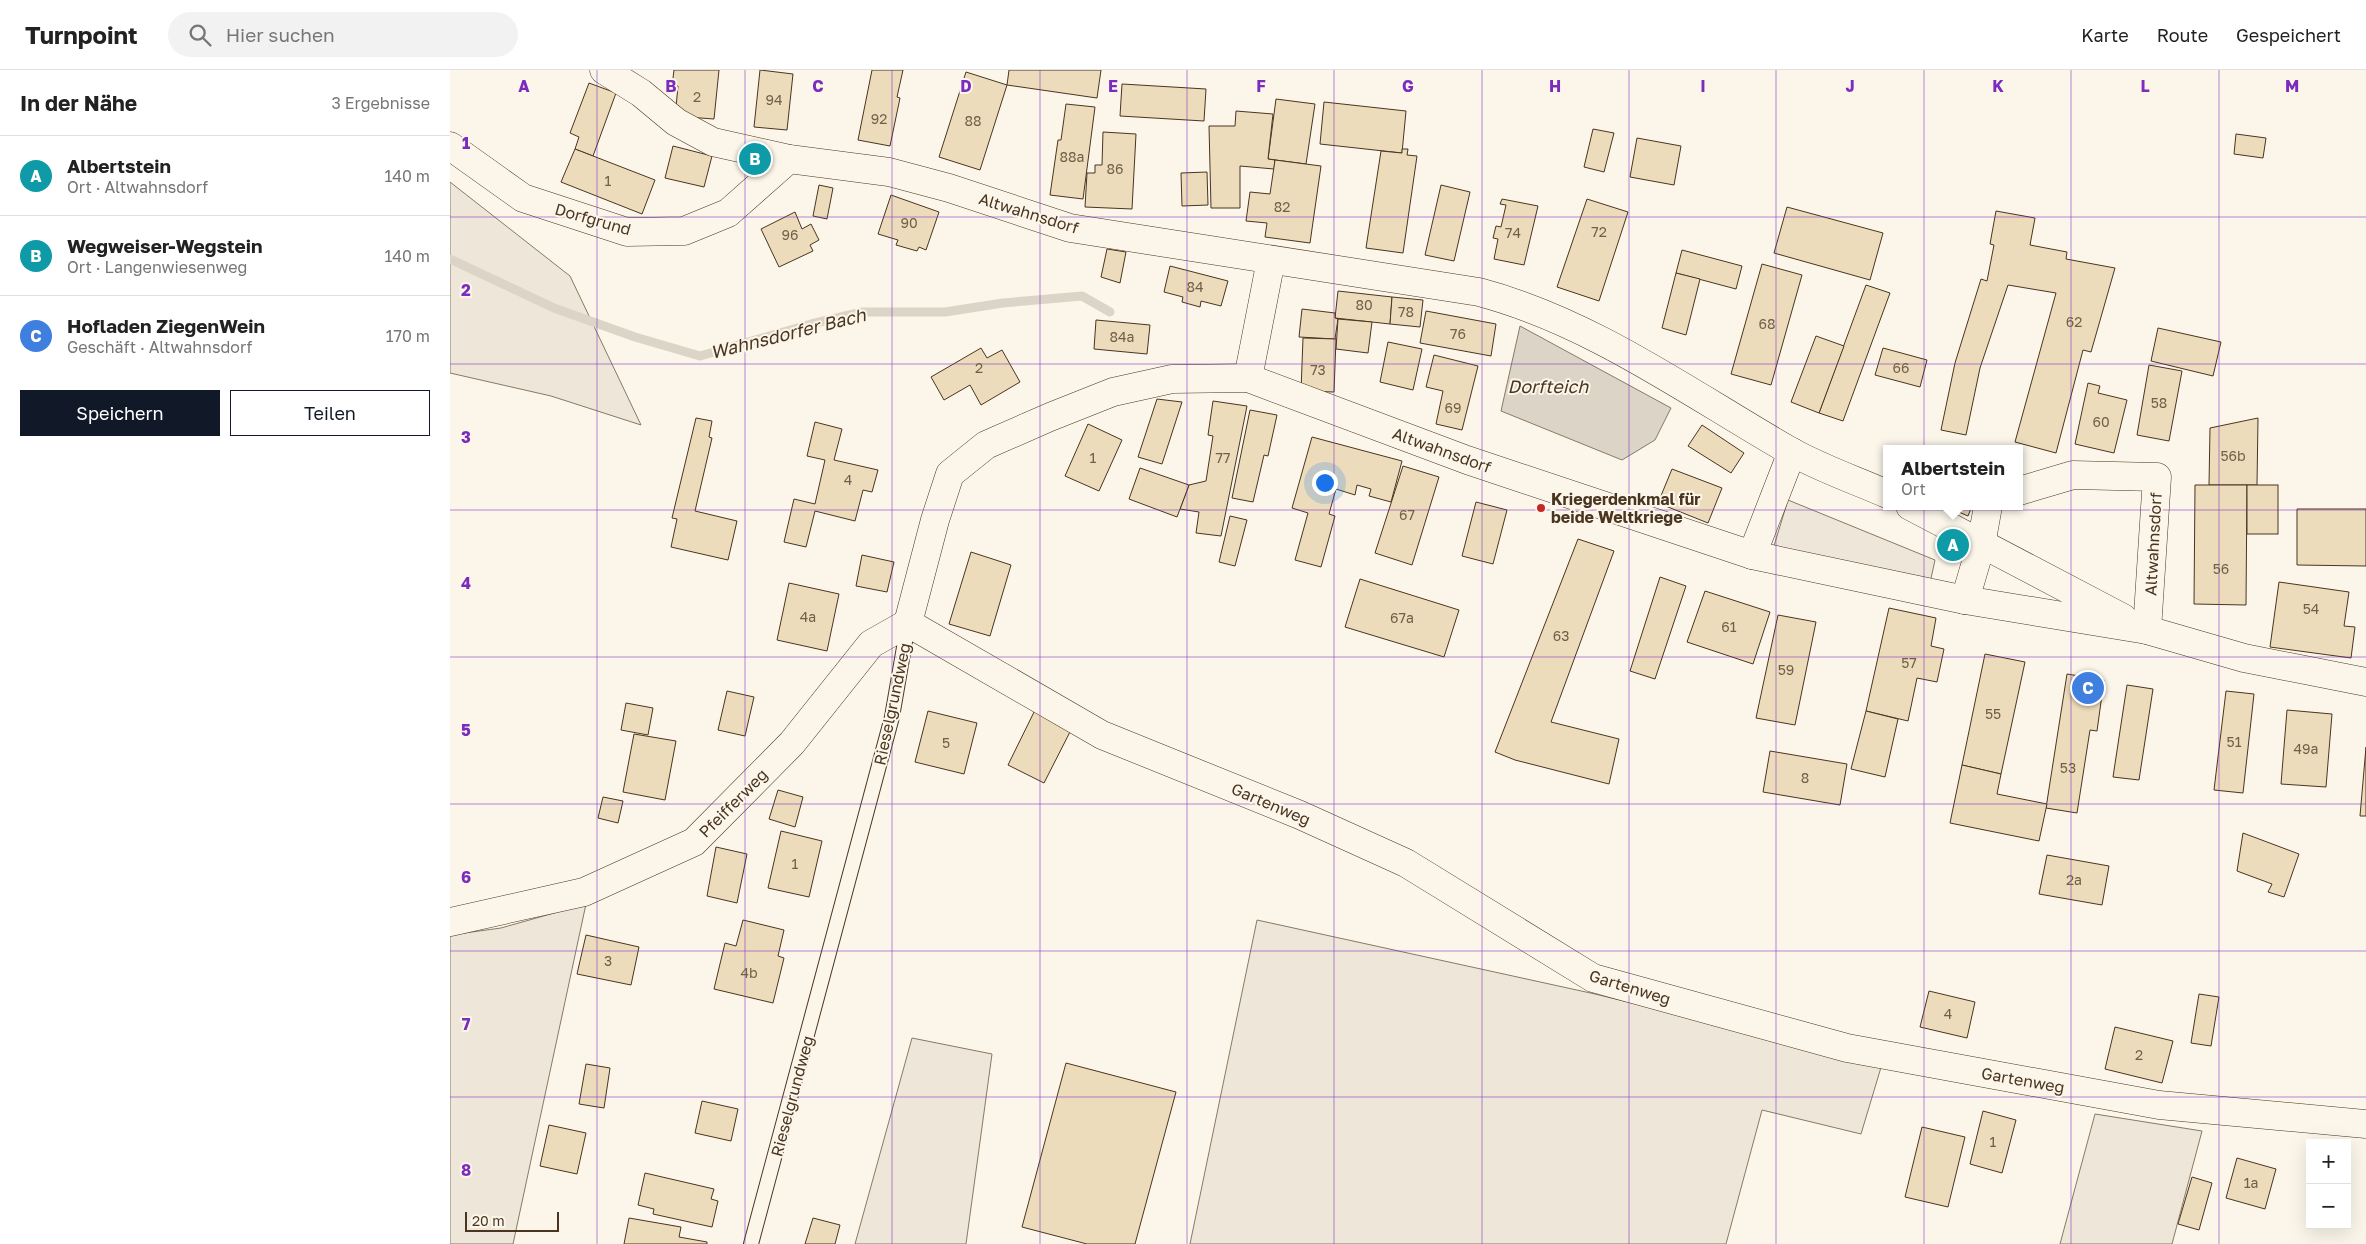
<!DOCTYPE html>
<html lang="de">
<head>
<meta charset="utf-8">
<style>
  :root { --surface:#fff; --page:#f2f2f2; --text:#222; --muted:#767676; --line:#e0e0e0; --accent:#111827 }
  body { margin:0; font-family:"Golos Text",sans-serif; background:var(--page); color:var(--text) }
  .controls { position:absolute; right:15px; bottom:15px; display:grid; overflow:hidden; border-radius:0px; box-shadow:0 5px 20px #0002 }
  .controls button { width:45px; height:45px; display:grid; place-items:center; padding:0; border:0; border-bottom:1px solid var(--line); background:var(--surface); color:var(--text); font:25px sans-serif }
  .scale { position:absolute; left:15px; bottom:12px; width:94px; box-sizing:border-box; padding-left:5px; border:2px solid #4a3520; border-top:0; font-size:14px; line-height:18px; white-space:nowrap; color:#4a3520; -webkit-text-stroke:4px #fbf6e9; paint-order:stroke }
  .you { position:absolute; left:874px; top:412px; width:18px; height:18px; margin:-12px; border:4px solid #fff; border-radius:50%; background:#1a73e8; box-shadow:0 0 0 8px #1a73e833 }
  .badge { display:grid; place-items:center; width:32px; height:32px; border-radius:50%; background:var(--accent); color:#fff; font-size:16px; font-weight:700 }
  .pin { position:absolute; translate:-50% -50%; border:2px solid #fff; box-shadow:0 1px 5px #0006 }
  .popup { position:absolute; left:1433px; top:375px; width:140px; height:65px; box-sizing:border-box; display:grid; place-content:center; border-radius:0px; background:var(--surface); filter:drop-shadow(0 1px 4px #0005); font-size:16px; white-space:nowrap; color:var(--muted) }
  .popup b { font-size:19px; color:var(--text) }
  .popup::after { content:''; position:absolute; left:50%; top:100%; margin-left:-10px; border:10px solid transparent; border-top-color:var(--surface) }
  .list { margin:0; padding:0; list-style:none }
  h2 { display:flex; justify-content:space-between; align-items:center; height:65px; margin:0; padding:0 20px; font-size:21px }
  h2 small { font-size:16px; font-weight:400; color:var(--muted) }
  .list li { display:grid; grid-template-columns:32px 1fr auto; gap:15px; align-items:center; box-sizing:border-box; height:80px; padding:0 20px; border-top:1px solid var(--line) }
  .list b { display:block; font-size:19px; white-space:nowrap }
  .list p { margin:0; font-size:16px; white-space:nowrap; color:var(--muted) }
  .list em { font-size:16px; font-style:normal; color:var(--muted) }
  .actions { display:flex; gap:10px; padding:15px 20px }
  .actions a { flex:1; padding:11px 0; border:1px solid var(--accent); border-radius:0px; text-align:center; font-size:18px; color:var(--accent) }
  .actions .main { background:var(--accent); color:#fff }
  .icon { flex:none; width:28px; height:28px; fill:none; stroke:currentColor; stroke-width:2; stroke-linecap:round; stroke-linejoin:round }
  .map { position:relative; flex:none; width:1916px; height:1174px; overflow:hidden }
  header { display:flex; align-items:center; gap:30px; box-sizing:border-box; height:70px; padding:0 25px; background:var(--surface); border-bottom:1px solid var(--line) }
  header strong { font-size:24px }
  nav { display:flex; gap:28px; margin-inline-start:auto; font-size:18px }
  .search { width:350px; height:45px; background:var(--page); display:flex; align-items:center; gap:12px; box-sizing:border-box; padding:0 18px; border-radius:28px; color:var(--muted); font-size:19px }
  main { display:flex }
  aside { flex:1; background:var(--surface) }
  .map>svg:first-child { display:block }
  .green { fill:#ede6d9; stroke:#887966 }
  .water { fill:#dcd4c6; stroke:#887966 }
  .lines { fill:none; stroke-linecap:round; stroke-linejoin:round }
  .stream { stroke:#dcd4c6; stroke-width:9 }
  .building { fill:#ecdcbc; stroke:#4a3520 }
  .service-casing { stroke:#4a3520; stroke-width:16 }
  .minor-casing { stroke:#4a3520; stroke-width:29 }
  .service { stroke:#fbf6e9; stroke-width:14 }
  .minor { stroke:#fbf6e9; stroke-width:28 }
  .grid { fill:none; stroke:#7b2cbf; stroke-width:1; stroke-opacity:0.55 }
  .poi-dot { fill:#c62828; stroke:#fbf6e9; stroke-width:2 }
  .labels { text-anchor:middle; stroke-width:4; stroke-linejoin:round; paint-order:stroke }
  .number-label { font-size:14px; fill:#725f47 }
  .street-label { font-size:16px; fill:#4a3520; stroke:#fbf6e9 }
  .poi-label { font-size:16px; font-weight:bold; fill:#4a3520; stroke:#fbf6e9; text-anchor:start }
  .water-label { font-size:18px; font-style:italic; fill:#4a3520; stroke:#fbf6e9 }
  .grid-label { font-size:16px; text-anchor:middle; font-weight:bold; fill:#7b2cbf; stroke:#fbf6e9; stroke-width:4; stroke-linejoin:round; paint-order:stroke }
</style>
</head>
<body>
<header>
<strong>Turnpoint</strong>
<div class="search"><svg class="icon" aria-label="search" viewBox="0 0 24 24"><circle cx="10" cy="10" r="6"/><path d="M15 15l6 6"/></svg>Hier suchen</div>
<nav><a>Karte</a><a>Route</a><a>Gespeichert</a></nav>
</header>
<main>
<aside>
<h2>In der Nähe<small>3 Ergebnisse</small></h2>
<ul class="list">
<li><span class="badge" style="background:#0f9aa8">A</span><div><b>Albertstein</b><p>Ort · Altwahnsdorf</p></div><em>140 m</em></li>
<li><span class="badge" style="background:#0f9aa8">B</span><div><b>Wegweiser-Wegstein</b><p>Ort · Langenwiesenweg</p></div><em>140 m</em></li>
<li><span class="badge" style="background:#3f7fe0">C</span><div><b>Hofladen ZiegenWein</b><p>Geschäft · Altwahnsdorf</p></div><em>170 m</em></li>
</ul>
<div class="actions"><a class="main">Speichern</a><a>Teilen</a></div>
</aside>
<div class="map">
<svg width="1916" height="1174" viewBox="0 0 1916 1174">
  <rect width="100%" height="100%" fill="#fbf6e9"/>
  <g class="green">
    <path d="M0,112L120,206L191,355L101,326L0,303Z"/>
    <path d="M1338,430L1485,490L1480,513L1323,479Z"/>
    <path d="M136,834L63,1174H0V865L51,858Z"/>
    <path d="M807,850L1145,924L1432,994L1411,1064L1312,1040L1276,1174H740Z"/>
    <path d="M462,968L542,984L516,1174H405Z"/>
    <path d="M1645,1044L1752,1061L1722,1174H1610Z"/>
  </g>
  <path class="water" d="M1070,256L1221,338L1205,370L1172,390L1051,341Z"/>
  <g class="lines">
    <path class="stream" d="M0,189L104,238L185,267L250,286L361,254L412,242H495L553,233L632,226L660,242"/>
  </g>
  <g class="building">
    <path d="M224,0H269L264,49L237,47L226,37L228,16H222Z"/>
    <path d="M310,0L343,4L337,60L304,57Z"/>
    <path d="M422,0H453L447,27L450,28L440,76L408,70Z"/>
    <path d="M559,0H651L647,28L557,15Z"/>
    <path d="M516,2L557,15L530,100L489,87Z"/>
    <path d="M139,13L166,23L143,86L125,79L129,67L120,63Z"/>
    <path d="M672,14L756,19L754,51L670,46Z"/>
    <path d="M826,29L865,34L856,94L818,89Z"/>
    <path d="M874,32L956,41L952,83L870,74Z"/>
    <path d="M616,34L645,37L633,129L600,125L608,70H611Z"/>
    <path d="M786,41L823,44L818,89L825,90L824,99L790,96V138H761L759,56H785Z"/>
    <path d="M1143,59L1164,63L1154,102L1134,97Z"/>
    <path d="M653,62L686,64L682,139L635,137L637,103H645V95H652Z"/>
    <path d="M1786,64L1816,68L1813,88L1784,84Z"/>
    <path d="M1187,68L1231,76L1224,115L1180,107Z"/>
    <path d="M223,76L262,86L254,117L215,108Z"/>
    <path d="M125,79L205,110L192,144L111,112Z"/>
    <path d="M952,79H958L957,85L967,86L953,183L916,178L931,81L952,83Z"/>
    <path d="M825,90L871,96L860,173L815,167L817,153L796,151L800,122L820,124Z"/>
    <path d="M757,102L758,135L732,136L731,103Z"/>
    <path d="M369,115L383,118L377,149L363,146Z"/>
    <path d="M991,115L1020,122L1004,191L975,185Z"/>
    <path d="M441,125L489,142L476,180L469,177L467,181L446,175L448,170L428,164Z"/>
    <path d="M1052,129L1088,136L1074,195L1044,189L1048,169L1043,168L1046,156L1051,157L1056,135L1050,134Z"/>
    <path d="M1137,129L1178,142L1149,231L1107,217Z"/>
    <path d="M1337,137L1433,163L1420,210L1324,183Z"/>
    <path d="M1546,141L1585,148L1580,175L1617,182L1616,189L1665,198L1641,282L1633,280L1606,383L1565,372L1606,223L1558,215L1530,298L1516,365L1491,360L1505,293L1531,209L1537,211L1544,175L1540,174Z"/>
    <path d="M345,142L352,159L361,154L369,170L360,175L363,181L329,197L311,159Z"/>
    <path d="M657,179L676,182L670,213L651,207Z"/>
    <path d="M1232,180L1292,196L1286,219L1226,203Z"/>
    <path d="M1312,194L1352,205L1321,315L1281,304Z"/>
    <path d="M720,196L778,211L771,236L751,231L750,237L732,232L733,227L714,222Z"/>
    <path d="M1226,203L1250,209L1236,265L1212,258Z"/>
    <path d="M1416,215L1440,223L1393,351L1369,343Z"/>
    <path d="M888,221L942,227L940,254L885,248Z"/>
    <path d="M942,227L973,230L970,257L940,254Z"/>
    <path d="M852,239L885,243V248L888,249L885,269L849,267Z"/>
    <path d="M976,241L1046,254L1041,286L970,273Z"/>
    <path d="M888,249L922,252L918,283L886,279Z"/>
    <path d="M646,250L700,255L697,284L644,279Z"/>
    <path d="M1708,258L1771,272L1763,306L1701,291Z"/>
    <path d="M1366,266L1394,276L1369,343L1341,332Z"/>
    <path d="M853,268L886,269L884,322L851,321Z"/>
    <path d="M938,272L972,279L963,320L930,312Z"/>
    <path d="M531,278L537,288L552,280L570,312L531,335L520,315L494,330L481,307Z"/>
    <path d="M1433,278L1477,290L1470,317L1425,305Z"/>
    <path d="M984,285L1028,296L1012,360L986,354L993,321L976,317Z"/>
    <path d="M1699,295L1732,301L1719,371L1687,365Z"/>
    <path d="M1638,313L1650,316L1648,323L1677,330L1664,383L1625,374Z"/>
    <path d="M707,329L732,332L712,394L688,387Z"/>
    <path d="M763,331L797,336L771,466L746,463L749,442L730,439L739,415L756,411L763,366L758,365Z"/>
    <path d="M800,340L827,345L818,386L814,385L803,432L782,428Z"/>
    <path d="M246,348L262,351L259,367L262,368L245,441L287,451L278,490L221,477L227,449L222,448Z"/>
    <path d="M1808,348L1807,415H1759L1760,358Z"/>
    <path d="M365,352L392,359L384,390L428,400L422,422L413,420L405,451L365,441L356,477L334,472L344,429L365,434L375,390L357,386Z"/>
    <path d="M638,354L672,370L649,421L615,406Z"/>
    <path d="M1252,355L1294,383L1281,403L1238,376Z"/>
    <path d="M862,367L952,391L941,432L919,426L921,419L907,415L905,425L886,419L879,444L885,446L871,497L845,490L858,443L842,438Z"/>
    <path d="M953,396L989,407L962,495L925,483Z"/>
    <path d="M690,398L739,415L727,447L679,429Z"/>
    <path d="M1222,399L1272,418L1258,453L1208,433Z"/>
    <path d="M1745,415H1797L1796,535L1744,534Z"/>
    <rect x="1797" y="415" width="31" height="49"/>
    <path d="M1026,432L1057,440L1043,494L1012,486Z"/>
    <path d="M1495,436H1522L1518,446Z"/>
    <path d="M1847,439H1916V496L1847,495Z"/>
    <path d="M780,446L797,450L785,496L769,492Z"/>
    <path d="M1128,469L1164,481L1101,652L1169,669L1159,714L1065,690L1045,682Z"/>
    <path d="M521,482L561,495L540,566L499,554Z"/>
    <path d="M412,485L444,492L437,522L406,516Z"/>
    <path d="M1210,507L1236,516L1205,609L1180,601Z"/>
    <path d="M910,509L1009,540L994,587L895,557Z"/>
    <path d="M1829,512L1899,522L1894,556L1905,557L1901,588L1820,577Z"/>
    <path d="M339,513L389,524L377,581L327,570Z"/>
    <path d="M1255,521L1320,542L1303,594L1237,572Z"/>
    <path d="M1439,538L1486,548L1481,576L1494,579L1487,612L1467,608L1458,651L1416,641Z"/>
    <path d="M1328,545L1366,552L1345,655L1306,648Z"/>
    <path d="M1535,584L1575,592L1551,704L1512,695Z"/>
    <path d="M1617,604L1654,610L1647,661L1640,660L1627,743L1596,738Z"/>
    <path d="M1677,615L1703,619L1689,710L1663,707Z"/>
    <path d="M277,621L304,627L295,666L268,660Z"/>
    <path d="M1776,621L1804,624L1793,723L1764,720Z"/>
    <path d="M176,633L203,638L198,665L171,660Z"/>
    <path d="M586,638L623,656L594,713L558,695Z"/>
    <path d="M1837,640L1882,644L1876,717L1831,714Z"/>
    <path d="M478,641L527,653L514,704L465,692Z"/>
    <path d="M1416,641L1448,649L1435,707L1401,699Z"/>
    <path d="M184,664L226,671L215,730L173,722Z"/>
    <path d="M1916,677V746H1910Z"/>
    <path d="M1320,681L1397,694L1390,735L1313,722Z"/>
    <path d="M1512,695L1551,704L1547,724L1597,734L1589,771L1500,753Z"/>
    <path d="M328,720L353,727L345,757L319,749Z"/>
    <path d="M153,727L173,731L168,753L148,748Z"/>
    <path d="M331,761L372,771L359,827L318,818Z"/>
    <path d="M1793,763L1849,784L1834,827L1818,822L1822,814L1787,801Z"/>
    <path d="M266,777L297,784L287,833L257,826Z"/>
    <path d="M1597,785L1659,796L1652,835L1589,824Z"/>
    <path d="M293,850L334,860L328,886L334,888L323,933L264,919L275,873L286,876Z"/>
    <path d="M136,865L189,877L181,915L127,904Z"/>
    <path d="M1479,921L1525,932L1517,968L1470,957Z"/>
    <path d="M1749,924L1769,927L1761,976L1741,973Z"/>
    <path d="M1665,957L1723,971L1712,1013L1655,999Z"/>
    <path d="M616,993L726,1022L685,1174H637L572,1157Z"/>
    <path d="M136,994L160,998L154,1038L129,1034Z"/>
    <path d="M252,1031L288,1039L281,1071L245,1063Z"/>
    <path d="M1533,1041L1566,1050L1552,1103L1520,1094Z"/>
    <path d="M99,1055L136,1063L127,1104L90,1096Z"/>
    <path d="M1472,1057L1515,1067L1498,1137L1455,1127Z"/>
    <path d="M1787,1088L1826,1099L1815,1139L1776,1128Z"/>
    <path d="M195,1103L264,1119L261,1129L268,1131L262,1157L203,1144L204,1139L188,1135Z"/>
    <path d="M1742,1107L1762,1113L1749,1160L1728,1154Z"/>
    <path d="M179,1148L231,1157L229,1167L257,1172V1174H174Z"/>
    <path d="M363,1148L390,1155L385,1174H355Z"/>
  </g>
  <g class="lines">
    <g class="service-casing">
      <path id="service" d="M301,1174L442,647L458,554"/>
    </g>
    <g class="minor-casing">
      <g id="minor">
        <path d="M154,0L191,23L226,52L263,72L339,89L439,102L499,118L620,158L1029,222C1142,252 1239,323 1340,381C1370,398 1405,410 1437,424"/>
        <path d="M0,76L73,128L177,162L234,161L278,143L339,89"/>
        <path d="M798,308L821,190"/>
        <path d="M1569,421L1623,405L1707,407L1697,560"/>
        <path d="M1460,436L1673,548"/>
        <path d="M1302,485L1342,382"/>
        <path d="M1515,530L1531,475L1538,436"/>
        <path d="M458,553L485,450L500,404L536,375L600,347L663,322L722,309L798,308L1017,390L1302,485L1515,530L1697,560L1794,588L1916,612"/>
        <path d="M458,553L652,665L850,745L956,793L1143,908L1397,978L1709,1035L1916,1054"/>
        <path d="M0,852L134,822L244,772L342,673L421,574L458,553"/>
      </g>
    </g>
    <use href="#service" class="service"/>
    <use href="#minor" class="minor"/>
  </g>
  <path class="grid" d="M147,0V1174M295,0V1174M442,0V1174M590,0V1174M737,0V1174M884,0V1174M1032,0V1174M1179,0V1174M1326,0V1174M1474,0V1174M1621,0V1174M1769,0V1174M0,147H1916M0,294H1916M0,440H1916M0,587H1916M0,734H1916M0,881H1916M0,1027H1916"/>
  <circle class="poi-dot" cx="1091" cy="438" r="5"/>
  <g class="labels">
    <g class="number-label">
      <text x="247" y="32">2</text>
      <text x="324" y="35">94</text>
      <text x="429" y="54">92</text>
      <text x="523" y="56">88</text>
      <text x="622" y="92">88a</text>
      <text x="665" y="104">86</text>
      <text x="158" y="116">1</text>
      <text x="832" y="142">82</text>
      <text x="459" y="158">90</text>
      <text x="1149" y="167">72</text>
      <text x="1063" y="168">74</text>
      <text x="340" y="170">96</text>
      <text x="745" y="222">84</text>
      <text x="914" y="240">80</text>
      <text x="956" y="247">78</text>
      <text x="1624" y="257">62</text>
      <text x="1317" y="259">68</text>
      <text x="1008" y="269">76</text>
      <text x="672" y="272">84a</text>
      <text x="529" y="303">2</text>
      <text x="1451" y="303">66</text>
      <text x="868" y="305">73</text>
      <text x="1709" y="338">58</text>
      <text x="1003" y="343">69</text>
      <text x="1651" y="357">60</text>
      <text x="1783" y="391">56b</text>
      <text x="643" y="393">1</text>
      <text x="773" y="393">77</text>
      <text x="398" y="415">4</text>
      <text x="957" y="450">67</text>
      <text x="1771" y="504">56</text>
      <text x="1861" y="544">54</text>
      <text x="358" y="552">4a</text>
      <text x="952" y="553">67a</text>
      <text x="1279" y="562">61</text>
      <text x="1111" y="571">63</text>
      <text x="1459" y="598">57</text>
      <text x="1336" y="605">59</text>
      <text x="1543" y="649">55</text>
      <text x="1784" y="677">51</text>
      <text x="496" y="678">5</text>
      <text x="1856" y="684">49a</text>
      <text x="1618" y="703">53</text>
      <text x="1355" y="713">8</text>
      <text x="345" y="799">1</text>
      <text x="1624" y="815">2a</text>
      <text x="158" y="896">3</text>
      <text x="299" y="908">4b</text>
      <text x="1498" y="949">4</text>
      <text x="1689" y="990">2</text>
      <text x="1543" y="1077">1</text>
      <text x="1801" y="1118">1a</text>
    </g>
    <g class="street-label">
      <text transform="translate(579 143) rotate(17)" y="6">Altwahnsdorf</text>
      <text transform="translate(143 149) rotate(16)" y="6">Dorfgrund</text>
      <text transform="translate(992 380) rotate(20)" y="6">Altwahnsdorf</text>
      <text transform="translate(1703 474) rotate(-87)" y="6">Altwahnsdorf</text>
      <text transform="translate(442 634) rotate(-78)" y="6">Rieselgrundweg</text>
      <text transform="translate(283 733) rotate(-45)" y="6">Pfeifferweg</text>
      <text transform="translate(821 734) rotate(23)" y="6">Gartenweg</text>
      <text transform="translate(1180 917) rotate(17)" y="6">Gartenweg</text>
      <text transform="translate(1573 1010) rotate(10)" y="6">Gartenweg</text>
      <text transform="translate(342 1026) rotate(-75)" y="6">Rieselgrundweg</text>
    </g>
    <g class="poi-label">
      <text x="1101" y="435">Kriegerdenkmal für<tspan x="1101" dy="18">beide Weltkriege</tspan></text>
    </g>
    <g class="water-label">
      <text transform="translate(338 264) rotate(-14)" y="6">Wahnsdorfer Bach</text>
      <text x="1098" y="323">Dorfteich</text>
    </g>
  </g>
  <g class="grid-label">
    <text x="74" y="22">A</text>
    <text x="221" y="22">B</text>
    <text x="368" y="22">C</text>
    <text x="516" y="22">D</text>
    <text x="663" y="22">E</text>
    <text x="811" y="22">F</text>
    <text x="958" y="22">G</text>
    <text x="1105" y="22">H</text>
    <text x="1253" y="22">I</text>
    <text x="1400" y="22">J</text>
    <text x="1548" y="22">K</text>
    <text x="1695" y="22">L</text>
    <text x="1842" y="22">M</text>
    <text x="16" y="79">1</text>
    <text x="16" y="226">2</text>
    <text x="16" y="373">3</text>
    <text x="16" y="519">4</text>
    <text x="16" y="666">5</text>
    <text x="16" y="813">6</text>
    <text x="16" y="960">7</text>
    <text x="16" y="1106">8</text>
  </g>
</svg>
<div class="controls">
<button>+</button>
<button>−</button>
</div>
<div class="scale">20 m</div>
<div class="you"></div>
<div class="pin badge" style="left:1503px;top:475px;background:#0f9aa8">A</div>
<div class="popup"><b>Albertstein</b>Ort</div>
<div class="pin badge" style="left:305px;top:89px;background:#0f9aa8">B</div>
<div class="pin badge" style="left:1638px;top:618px;background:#3f7fe0">C</div>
</div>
</main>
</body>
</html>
